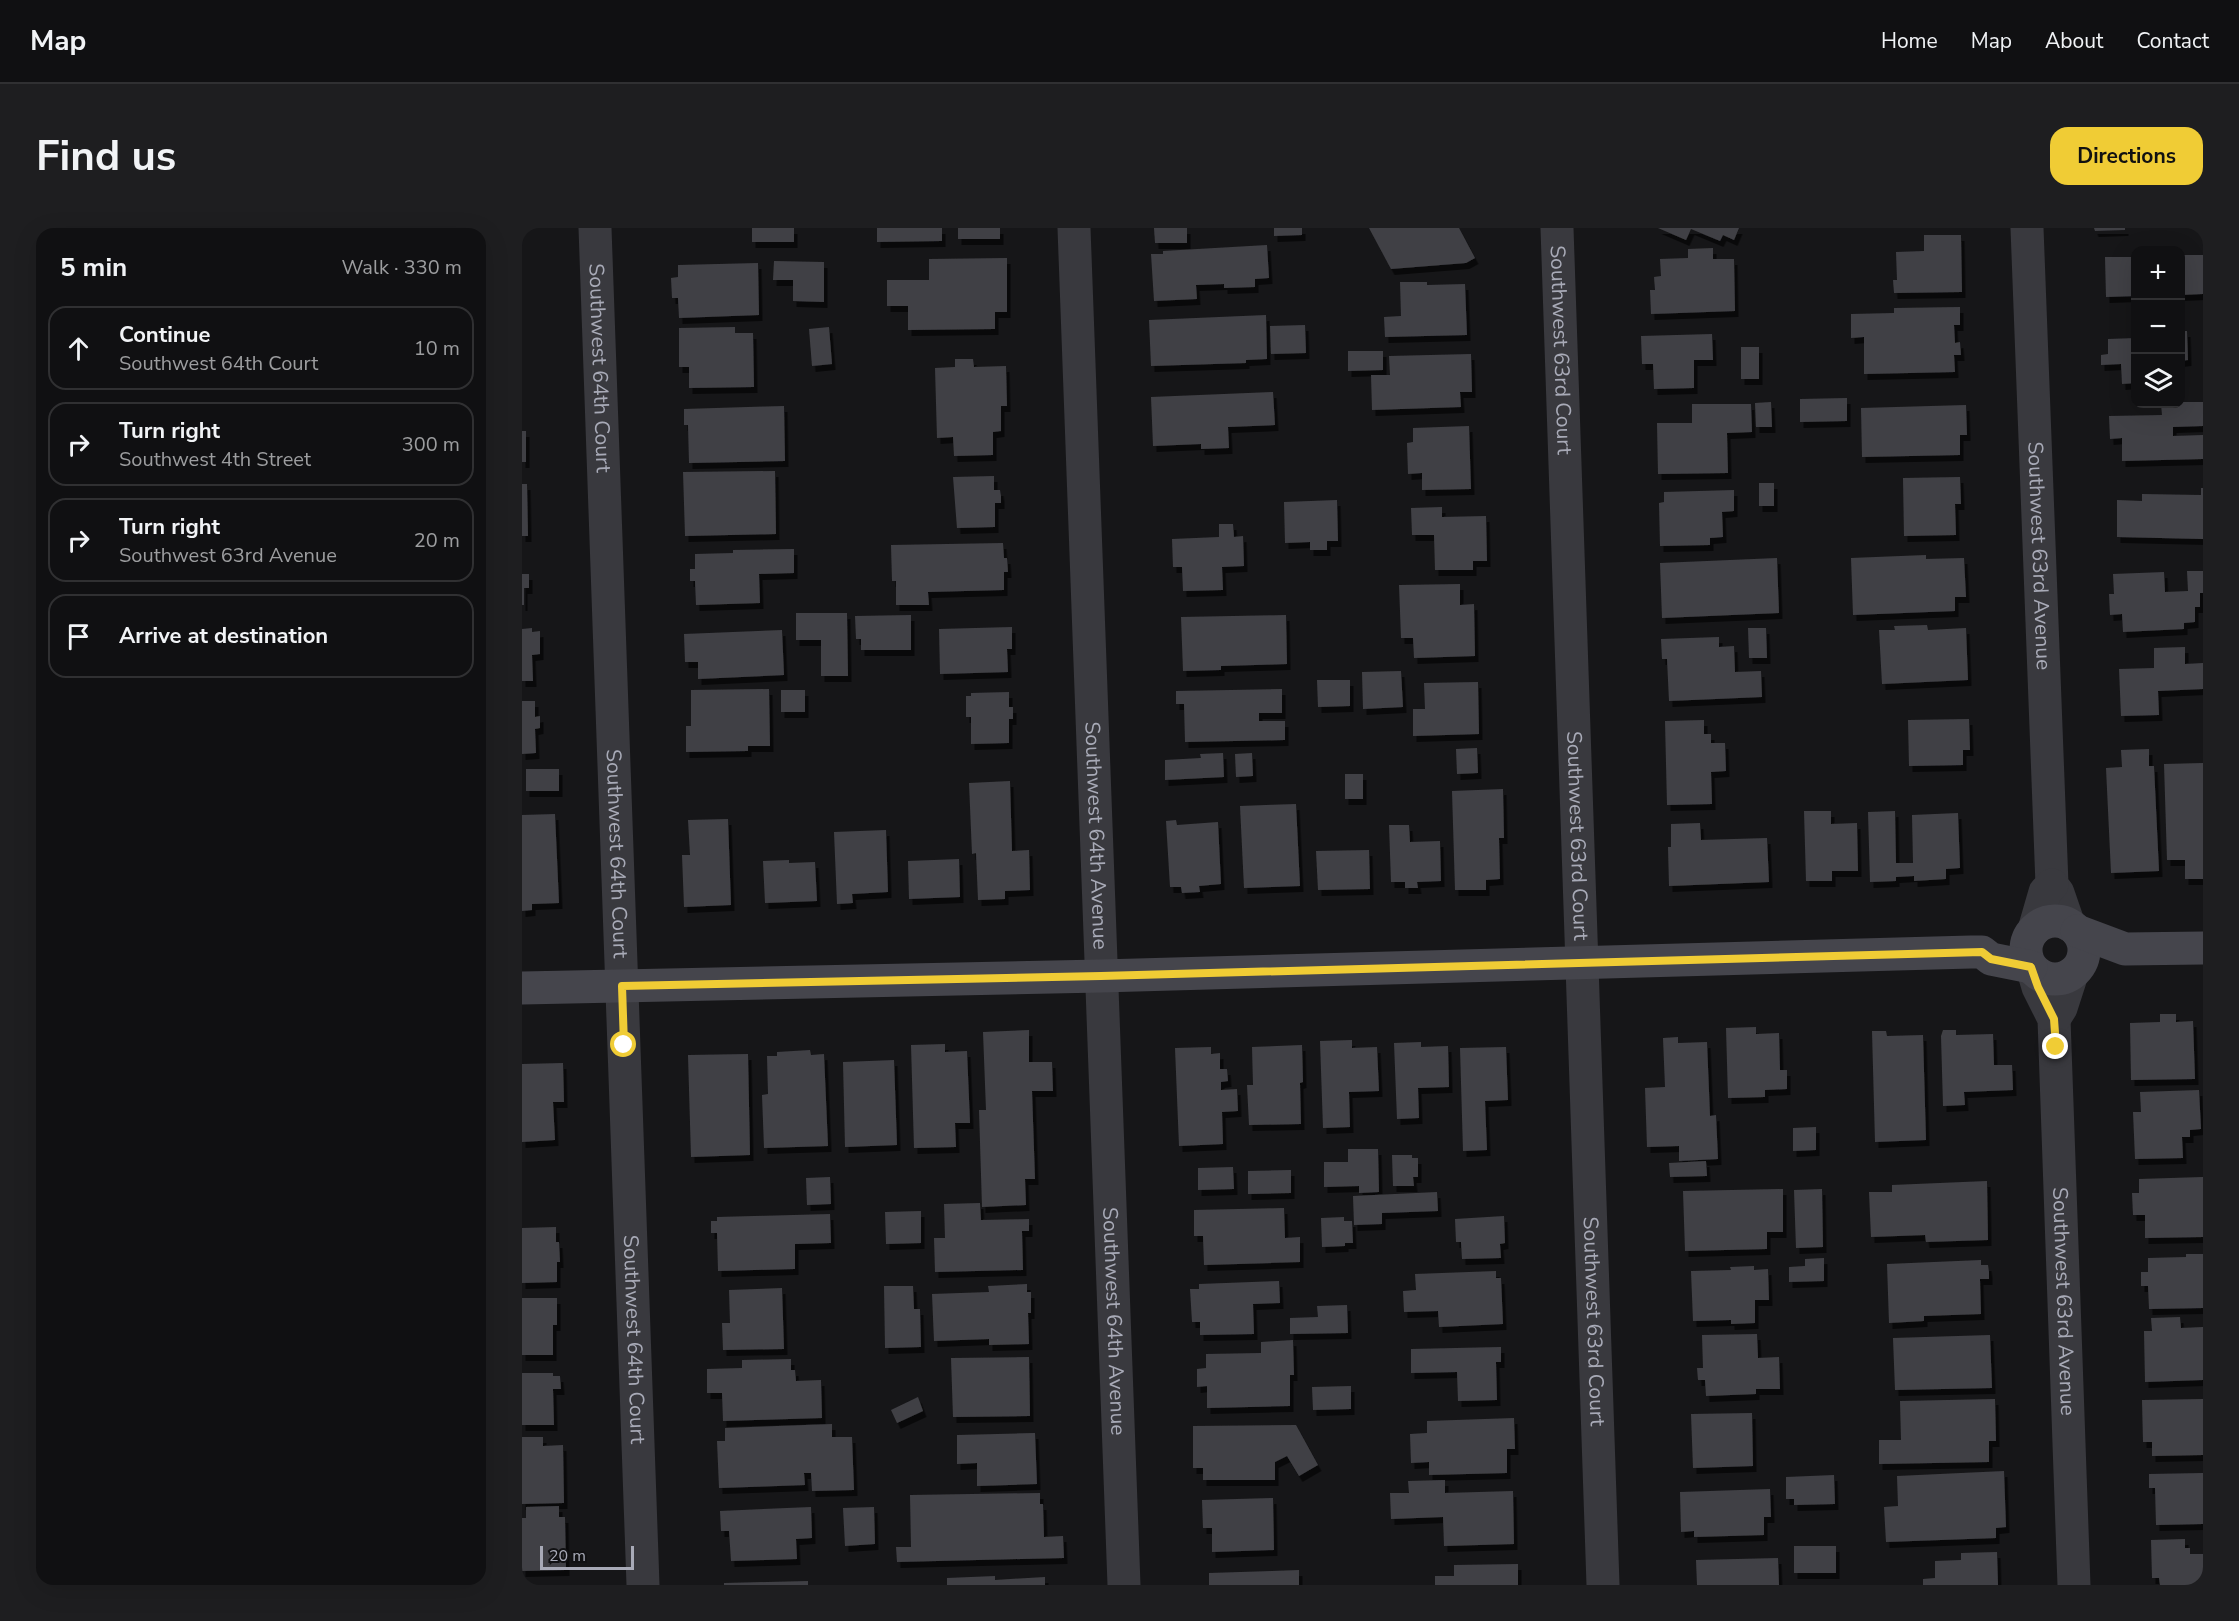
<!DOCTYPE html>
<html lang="en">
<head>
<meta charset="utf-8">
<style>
  :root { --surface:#101012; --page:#1e1e20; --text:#f1f3f6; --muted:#9c9d9f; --line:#303032; --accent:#f0cc35 }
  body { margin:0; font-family:"Nunito Sans",sans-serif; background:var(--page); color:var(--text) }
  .controls { position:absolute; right:18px; top:18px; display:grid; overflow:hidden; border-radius:12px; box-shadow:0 6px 24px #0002 }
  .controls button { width:54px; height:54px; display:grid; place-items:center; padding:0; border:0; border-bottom:2px solid var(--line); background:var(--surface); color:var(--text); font:30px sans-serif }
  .scale { position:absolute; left:18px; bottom:15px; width:94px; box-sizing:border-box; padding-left:6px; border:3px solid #a8aab7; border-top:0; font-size:16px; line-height:21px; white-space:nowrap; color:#a8aab7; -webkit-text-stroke:4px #111113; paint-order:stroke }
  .stop { position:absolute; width:18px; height:18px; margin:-14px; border:4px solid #f0cc35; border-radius:50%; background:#fff }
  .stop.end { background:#f0cc35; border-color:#fff; box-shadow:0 2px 6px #0008 }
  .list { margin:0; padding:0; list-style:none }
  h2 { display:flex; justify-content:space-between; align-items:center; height:78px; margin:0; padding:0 24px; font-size:26px }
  h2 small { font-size:20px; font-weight:400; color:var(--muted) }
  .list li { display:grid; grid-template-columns:39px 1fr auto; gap:18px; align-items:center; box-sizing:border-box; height:84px; margin:0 12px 12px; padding:0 12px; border:2px solid var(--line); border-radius:18px }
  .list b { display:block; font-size:22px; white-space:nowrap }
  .list p { margin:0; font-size:20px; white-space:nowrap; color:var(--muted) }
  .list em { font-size:20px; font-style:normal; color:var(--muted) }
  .icon { flex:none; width:33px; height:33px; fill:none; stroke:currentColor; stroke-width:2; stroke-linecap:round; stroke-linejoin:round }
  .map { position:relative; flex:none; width:1681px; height:1357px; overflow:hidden; border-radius:18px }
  header { display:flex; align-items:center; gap:36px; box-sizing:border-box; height:84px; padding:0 30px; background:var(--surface); border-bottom:2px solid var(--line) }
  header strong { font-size:28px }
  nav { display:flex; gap:33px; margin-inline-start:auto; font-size:21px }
  .intro { display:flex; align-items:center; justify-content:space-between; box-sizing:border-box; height:144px; padding:0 36px }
  h1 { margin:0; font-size:42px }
  .button { padding:15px 27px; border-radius:18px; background:var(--accent); color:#111; font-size:21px; font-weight:700 }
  main { display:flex; gap:36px; padding:0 36px }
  aside { flex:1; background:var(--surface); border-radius:18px; box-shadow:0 6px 24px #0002 }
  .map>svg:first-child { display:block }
  .building { fill:#404045; filter:url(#shadow) }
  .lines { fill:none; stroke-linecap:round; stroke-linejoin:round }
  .street { stroke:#39393e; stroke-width:33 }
  .secondary { stroke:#45454c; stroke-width:33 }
  .route { stroke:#f0cc35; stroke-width:8 }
  .labels { text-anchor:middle; stroke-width:4.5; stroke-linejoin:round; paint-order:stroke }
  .street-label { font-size:21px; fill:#a8aab7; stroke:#111113 }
</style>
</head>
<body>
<header>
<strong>Map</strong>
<nav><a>Home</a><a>Map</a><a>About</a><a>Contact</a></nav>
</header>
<div class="intro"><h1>Find us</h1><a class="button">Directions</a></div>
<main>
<aside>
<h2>5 min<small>Walk · 330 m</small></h2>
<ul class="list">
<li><svg class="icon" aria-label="ahead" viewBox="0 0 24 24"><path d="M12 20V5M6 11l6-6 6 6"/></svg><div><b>Continue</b><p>Southwest 64th Court</p></div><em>10 m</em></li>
<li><svg class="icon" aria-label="right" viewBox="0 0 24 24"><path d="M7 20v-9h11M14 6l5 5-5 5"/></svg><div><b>Turn right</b><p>Southwest 4th Street</p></div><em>300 m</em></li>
<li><svg class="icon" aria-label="right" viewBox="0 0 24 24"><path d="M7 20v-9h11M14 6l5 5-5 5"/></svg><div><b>Turn right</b><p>Southwest 63rd Avenue</p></div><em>20 m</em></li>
<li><svg class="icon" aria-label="arrive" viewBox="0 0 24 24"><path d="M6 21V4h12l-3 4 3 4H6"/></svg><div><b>Arrive at destination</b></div></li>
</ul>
</aside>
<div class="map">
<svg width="1681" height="1357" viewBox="0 0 1681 1357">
  <defs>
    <filter id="shadow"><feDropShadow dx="3.5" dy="6" stdDeviation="0" flood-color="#0009"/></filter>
  </defs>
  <rect width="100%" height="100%" fill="#161618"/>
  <g class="building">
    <rect x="230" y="0" width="42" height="14"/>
    <path d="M355,0H420V13L355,14Z"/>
    <rect x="436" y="0" width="42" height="11"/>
    <path d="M632,0H665V15H633Z"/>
    <path d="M752,0H780V7L752,8Z"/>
    <path d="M847,0H937L953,30L944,35L869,41Z"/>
    <path d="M1136,0H1217L1212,12L1201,7L1198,13L1169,1L1164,12Z"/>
    <path d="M1572,0H1603V2L1573,3Z"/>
    <path d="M1402,7H1439L1440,64L1372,65L1371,52H1375L1374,24L1402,23Z"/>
    <path d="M745,17L747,50L733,51V59L702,60V56L674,57L675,71L632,73L629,26H641V23Z"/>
    <path d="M1191,20V31H1212L1213,83L1129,86L1128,62H1133L1132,49L1139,48L1138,31L1166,30V21Z"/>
    <path d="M1658,27H1681V66L1658,67Z"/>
    <path d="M1583,29H1614V68L1584,69Z"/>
    <path d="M485,30V84H473V101L386,102V78H365V52H407V31Z"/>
    <path d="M252,33L302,34V74L271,73V52H251Z"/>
    <path d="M236,35L237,87L157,90L156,70H150L149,50L156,49V37Z"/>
    <path d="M878,54H905V57L943,56L945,107L863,109L862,89L879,88Z"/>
    <path d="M1438,79V97H1432L1433,115L1438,114L1439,127H1432L1433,144L1342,146V109L1329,110V86L1372,85V80Z"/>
    <path d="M744,87L745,131L724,132V135L629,138L627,92Z"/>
    <path d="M783,97L784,125L749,126L748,98Z"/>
    <path d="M213,99V105H231L232,159L167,160V139H157V100Z"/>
    <path d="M307,99L310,136L290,138L287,101Z"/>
    <path d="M1658,103H1665L1666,132L1658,133Z"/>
    <path d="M1190,106L1191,132H1172V160L1132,161L1131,136H1120L1119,108Z"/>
    <path d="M1614,110V155L1600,156L1599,136L1579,137V127L1586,126V111Z"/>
    <rect x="1219" y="119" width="18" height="32"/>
    <path d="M826,123H861V142L826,143Z"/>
    <path d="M949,126L950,164H938L939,179L850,182L849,147H868L867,128Z"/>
    <path d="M433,131H451L452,139L484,138L485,178H479V203L471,204V227L432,228L431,209L415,210L413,140L433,139Z"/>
    <path d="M751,164L753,197L706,199L707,220L679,221V216L631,218L629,169Z"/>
    <path d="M1325,170V193L1278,194V171Z"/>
    <path d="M1249,174L1250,199H1234L1233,175Z"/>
    <path d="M1658,174H1681V198L1651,199V208L1681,207V231L1600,233V210L1588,211L1587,188L1640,187L1639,176Z"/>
    <path d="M1170,176H1229L1230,204L1205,205L1206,245L1136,246L1135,195H1170Z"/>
    <path d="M1444,177L1445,207H1438V227L1340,229L1339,180Z"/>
    <path d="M262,178L263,233L167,235L166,197H162V181Z"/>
    <path d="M947,198L949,261L900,262V245L886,246L885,215L891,214V200Z"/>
    <rect x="0" y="203" width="4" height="31"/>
    <path d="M253,243L254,306L163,308L161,244Z"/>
    <path d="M472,248V262H478L479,268V275H473V299L435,300L431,249Z"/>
    <path d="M1438,249L1439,276H1433L1434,307L1382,308L1381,250Z"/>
    <rect x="1237" y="255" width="15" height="23"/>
    <path d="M0,256H5L6,308H0Z"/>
    <path d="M1679,260H1681V311L1595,309V272L1620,273V266L1679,267Z"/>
    <path d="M1212,262V283L1200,284L1201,309L1188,310V317L1138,318L1137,275L1142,274V264Z"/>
    <path d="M815,272L816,313H805V322H788V314L763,315L762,274Z"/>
    <path d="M920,279V289L964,288L965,333H951V342H913L912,307H890L889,280Z"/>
    <path d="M697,296H711L712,309L721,308L722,338L700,339L701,362L661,363L660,339H651L650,311L697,309Z"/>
    <path d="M481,315L482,330H485L486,344H482V362L406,364L407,377H374V353H370L369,317Z"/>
    <path d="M272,321V345L237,346L238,375L174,377L173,353H168V341H173V326L211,325V322Z"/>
    <path d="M1404,327V331L1442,330L1444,369H1433V383L1331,387L1329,330Z"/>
    <path d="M1255,330L1257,385L1140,390L1138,335Z"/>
    <path d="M1665,343H1681V365H1678V379H1673V394L1662,395V401L1601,404L1600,386L1588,387L1587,366H1592L1591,346L1642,344L1643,364L1666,363Z"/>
    <rect x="0" y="346" width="7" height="14"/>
    <path d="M938,356V377L952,376L953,428L892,430L891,410H879L877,357Z"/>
    <rect x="0" y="360" width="2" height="17"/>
    <path d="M274,385H325L326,448H299V412H274Z"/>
    <path d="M389,387V422H339V411H334L333,388Z"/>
    <path d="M764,387L765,436L699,438V442L661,443L659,389Z"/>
    <path d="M1405,397L1406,402L1444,400L1446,452L1360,456L1357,402H1373L1372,398Z"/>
    <path d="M490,399V421H485L486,444L418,446L417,401Z"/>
    <path d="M10,400V404L18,403V426L10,427L11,453H0V401Z"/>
    <path d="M1226,400H1244L1245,430H1227Z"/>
    <path d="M260,402L262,447L176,451V434H163L162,406Z"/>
    <path d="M1197,409V419L1212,418L1213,444L1239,443L1240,469L1147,473L1145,431H1140L1139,411Z"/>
    <path d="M1663,419V436L1681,435V461L1636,463L1637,487L1599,488L1597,441L1632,440V420Z"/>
    <path d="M879,443L881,479L841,481L840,444Z"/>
    <path d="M795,452H828V478L796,479Z"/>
    <path d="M956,454L957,506L891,508V481H903L902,455Z"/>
    <path d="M247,461L248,518H226V523L164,524V498H169V462Z"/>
    <path d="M760,461V485H737V493H763V512L663,514L662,476H654V463Z"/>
    <rect x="259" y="462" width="24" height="22"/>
    <path d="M487,464V479H491V491H487V515L449,516V489H444V468H449V465Z"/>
    <path d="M0,473H13V489L18,488V500L13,501L14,525L0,526Z"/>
    <path d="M1447,491L1448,522H1441V537L1387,538L1386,492Z"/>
    <path d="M1182,492V506H1189V515H1203L1204,543L1189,544L1190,576L1145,577L1143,493Z"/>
    <path d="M955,520L956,545L935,546L934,521Z"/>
    <path d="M1627,521V538H1632L1637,643L1589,645L1584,540L1600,539L1599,522Z"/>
    <path d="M701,525L702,549L643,552V532L679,530L678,526Z"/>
    <path d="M730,525L731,548L714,549L713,526Z"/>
    <path d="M1681,535V651H1663V632H1645L1642,536Z"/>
    <rect x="4" y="541" width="33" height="22"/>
    <rect x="823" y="546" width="18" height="25"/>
    <path d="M488,553L490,623L507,622L508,662L483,663V671L456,672L454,625L450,626L447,555Z"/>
    <path d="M981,561L982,610H977L978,651L964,652V662H933L930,563Z"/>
    <path d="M774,576L778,658L722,660L718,578Z"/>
    <path d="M1282,583H1309V596L1335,595L1336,643H1310V653H1284Z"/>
    <path d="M1373,583L1374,635H1391L1390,587L1436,585L1438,640L1424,641V651L1392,653V648L1374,649V653L1348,654L1346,584Z"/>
    <path d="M33,586L37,675L10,676V682L0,683V587Z"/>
    <path d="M206,591L209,677L162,679L160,627H168L166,592Z"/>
    <path d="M654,592L655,597L696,594L699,656L677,658L678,664L660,665L659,659H648L644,593Z"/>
    <path d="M1178,595L1179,612L1245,610L1247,654L1147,658L1146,619H1149V596Z"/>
    <path d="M867,597H887L888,614L918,613L919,653L895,654L896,660H883V654H869Z"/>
    <path d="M364,602L366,664L330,666L331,675L315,676L312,604Z"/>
    <path d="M847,622L848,661L796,662L794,623Z"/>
    <path d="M437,631L438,669L387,671L386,633Z"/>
    <path d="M267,632V635L293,634L295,673L243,675L241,633Z"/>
    <path d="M1638,786H1654V794L1671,793L1673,851L1609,852L1608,795L1638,794Z"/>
    <path d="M1234,799V806L1257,805L1258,842H1265V861L1243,862V869L1206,870L1204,800Z"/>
    <path d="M507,802V834H530L531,863H510L513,951H503L504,977L460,979L457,882H464L461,804Z"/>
    <path d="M1421,802H1434V807L1471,806L1472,837H1490L1491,862L1442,864L1443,877L1421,878L1419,808Z"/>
    <path d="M1350,803H1364L1365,808L1401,807L1404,912L1353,914Z"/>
    <path d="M1156,809V815L1185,814L1188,888L1194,887L1196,931L1157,933V918L1125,919L1123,860L1143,859L1141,810Z"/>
    <path d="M830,812V820L855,819L857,863L827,864L828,899L801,900L798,813Z"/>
    <path d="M899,814V819L926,818L927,859L896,860L897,890L875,891L872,815Z"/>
    <path d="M423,816V824L445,823L448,895H433L434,919L392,920L389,817Z"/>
    <path d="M780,817L781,854L778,855L779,896L727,897L725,857H731L730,819Z"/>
    <path d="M689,819V826L698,825V841H705L706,853L699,854V862L715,861L716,883L700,884L701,916L657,918L653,820Z"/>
    <path d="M984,819L986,872L963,873L965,922L941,923L938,820Z"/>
    <path d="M288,822L289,827L302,826L306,918L242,920L240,867L246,866L245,828H255V824Z"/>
    <path d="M226,826L228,927L169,929L166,827Z"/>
    <path d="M372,832L375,917L323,919L321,834Z"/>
    <path d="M41,835L42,874H31L33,912L0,914V836Z"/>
    <path d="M1677,862L1679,901L1668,902V909H1660L1661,930L1613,931L1611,884H1619L1618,864Z"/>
    <path d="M1294,899V922L1271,923V900Z"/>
    <path d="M826,921H856L857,964L837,965V958L802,959V934H826Z"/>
    <path d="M870,927H890V930H896V949H891L892,958H871Z"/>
    <path d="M1184,933L1185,948L1148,949L1147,935Z"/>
    <path d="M711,939L712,961L676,962V940Z"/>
    <path d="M769,942V965L726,966V943Z"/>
    <path d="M308,949L309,976L285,977L284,950Z"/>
    <path d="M1681,949V1009L1623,1010V987H1611L1610,965H1617V951Z"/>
    <path d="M1465,953L1466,1012L1404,1014L1403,1007L1349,1009L1347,964H1370V957Z"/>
    <path d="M1261,961V1004H1245V1021L1163,1023L1161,963Z"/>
    <path d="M1300,961L1301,1019L1274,1020L1272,962Z"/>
    <path d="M915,964L916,983L860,985V996L832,997L831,968Z"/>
    <path d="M458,975L459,992L507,991V1003H500L501,1042L413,1044L412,1010H423L422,976Z"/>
    <path d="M762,980L763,1010L778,1009V1034L682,1037L681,1008H672V982Z"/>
    <path d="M399,983V1015L364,1016L363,984Z"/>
    <path d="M308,986L309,1015L273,1016V1041L196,1043L195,1005H189V993H195V989Z"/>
    <path d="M982,988L983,1015L978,1016L979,1030L940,1031L939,1014H934L933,991Z"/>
    <path d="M822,989V993H830L831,1015H823V1018L800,1019L799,990Z"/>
    <path d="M34,999V1014H37L38,1034H35V1054L0,1055V1000Z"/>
    <path d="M1664,1026H1681V1080L1627,1081L1626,1058H1619V1044H1626V1030L1664,1029Z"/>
    <path d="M1302,1030V1053L1267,1054V1039L1283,1038V1031Z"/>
    <path d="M1459,1032V1037H1466L1467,1044V1051H1458L1459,1086L1402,1088V1093L1367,1095L1365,1036Z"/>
    <path d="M1232,1038V1042L1246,1041L1247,1072H1233V1095L1209,1096V1092L1171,1093L1169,1043L1209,1042L1208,1039Z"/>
    <path d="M974,1043V1050H979L981,1096L917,1099L916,1083L882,1084L881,1063L894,1062L893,1046Z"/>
    <path d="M757,1053L758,1075L731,1076L732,1106L678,1107V1094H670L668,1061H677V1056Z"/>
    <path d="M505,1056V1064H509V1085H506L507,1116L467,1117V1111L412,1113L410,1066L467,1064L466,1058Z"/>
    <path d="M362,1058H391L392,1081H398L399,1119L363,1120Z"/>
    <path d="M260,1060L262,1121L201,1122L200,1095H208L207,1062Z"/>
    <path d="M0,1070H35V1097H31V1127H0Z"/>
    <path d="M825,1077L826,1105L768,1106V1090L796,1089L795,1078Z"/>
    <path d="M1658,1089L1659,1100L1681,1099V1152L1623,1154L1622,1103H1630L1629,1090Z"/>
    <path d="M1235,1106L1236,1130L1257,1129L1258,1161H1234V1166L1184,1168L1183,1152H1176L1175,1140H1181L1180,1107Z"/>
    <path d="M1468,1107L1470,1160L1373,1162L1371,1110Z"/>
    <path d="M771,1112L772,1147H768V1178L685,1180V1158L675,1159V1141L684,1140V1126L739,1125V1114Z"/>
    <path d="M979,1119V1134H974L975,1172L936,1173L935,1144L889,1145V1121Z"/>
    <path d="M507,1129L508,1188L431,1189L429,1130Z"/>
    <path d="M269,1131V1142H273L274,1153L299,1152L300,1190L201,1193L200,1165H185V1141L220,1140V1132Z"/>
    <path d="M0,1145H31V1148H38L39,1161H31L32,1197H0Z"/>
    <path d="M829,1158V1181L791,1182L790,1159Z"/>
    <path d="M396,1169L401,1183L375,1195L369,1182Z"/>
    <path d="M1473,1171L1474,1213H1467V1234L1357,1236V1212H1379L1378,1173Z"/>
    <path d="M1681,1171V1227L1630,1228V1214H1621L1620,1172Z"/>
    <path d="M1230,1185L1231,1238L1171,1240L1169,1186Z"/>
    <path d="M992,1190L993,1221H985V1245L907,1247V1234L889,1235L888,1206L905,1205V1193Z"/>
    <path d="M310,1196V1209H330L332,1262L290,1263L289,1245H282L283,1257L197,1260L195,1213H203V1200Z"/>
    <path d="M774,1197L796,1237L777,1248L765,1228L753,1234V1252H681V1240H671V1198Z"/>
    <path d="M513,1205L515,1256L455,1258V1235L435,1236V1207Z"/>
    <path d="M0,1209H21V1218L41,1217L42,1275L0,1276Z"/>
    <path d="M1482,1243L1484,1299L1474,1300V1310L1364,1314L1362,1279L1376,1278L1375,1248Z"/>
    <path d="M1681,1245V1296L1634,1297L1633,1260H1627V1246Z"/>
    <path d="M1312,1247L1313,1276L1272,1277V1271H1264V1249Z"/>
    <path d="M923,1252V1265L991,1263L992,1316L922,1318L921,1289L869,1291L868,1265H887L886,1253Z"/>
    <path d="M1248,1261L1249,1289H1242V1307L1172,1309V1303L1159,1304L1158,1264Z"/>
    <path d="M518,1265V1276H521L522,1309L541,1308L542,1330L375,1334L374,1319H389L388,1267Z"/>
    <path d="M751,1270L752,1322L690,1324V1300H681L680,1272Z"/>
    <path d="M37,1278V1289H43L44,1342L0,1343V1290H4V1279Z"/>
    <path d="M289,1279L290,1310L274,1311L275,1331L209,1333L207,1303H199L198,1283Z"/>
    <path d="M352,1279L353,1316L323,1318L321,1280Z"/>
    <path d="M1663,1311V1320H1668V1326H1681V1357H1638L1637,1350H1630L1629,1312Z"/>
    <rect x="1272" y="1318" width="42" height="27"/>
    <path d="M1475,1324L1476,1357H1401V1351L1413,1350V1333L1439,1332V1325Z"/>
    <path d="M1256,1330L1257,1357H1175L1174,1332Z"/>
    <path d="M996,1336V1357H913V1348H932V1337Z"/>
    <path d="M777,1342V1357H687V1345Z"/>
    <path d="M473,1348V1352L523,1349V1357H425V1350Z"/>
    <path d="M286,1353V1357H202V1355Z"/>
  </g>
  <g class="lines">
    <g class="street">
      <path id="s1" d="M73,0L121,1357"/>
      <path id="s2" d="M552,0L602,1357"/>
      <path id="s3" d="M1035,0L1081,1357"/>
      <path id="s4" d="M1505,0L1530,657L1536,665L1547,697"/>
      <path d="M1512,702L1523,664L1530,657"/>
      <path id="s5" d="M1511,742L1516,759L1532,791L1552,1357"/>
      <path d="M1532,791L1539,780L1550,746"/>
    </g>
    <g class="secondary">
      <circle cx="1533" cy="722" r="29"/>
      <path d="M1555,703L1603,721L1681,720"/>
      <path d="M0,760L579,748L1449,724H1460L1469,731L1509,739"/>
    </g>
  </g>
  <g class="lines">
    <path class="route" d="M102,817L100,758L579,748L1460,724L1469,731L1509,739L1516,759L1532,791L1534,819"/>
  </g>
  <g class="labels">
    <g class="street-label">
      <text dy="7" stroke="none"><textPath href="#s3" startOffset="122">Southwest 63rd Court</textPath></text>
      <text dy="7" stroke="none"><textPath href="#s1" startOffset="140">Southwest 64th Court</textPath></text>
      <text dy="7" stroke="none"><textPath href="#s4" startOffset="328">Southwest 63rd Avenue</textPath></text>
      <text dy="7" stroke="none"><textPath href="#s2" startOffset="608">Southwest 64th Avenue</textPath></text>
      <text dy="7" stroke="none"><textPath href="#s3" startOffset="608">Southwest 63rd Court</textPath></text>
      <text dy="7" stroke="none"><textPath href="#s1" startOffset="626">Southwest 64th Court</textPath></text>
      <text dy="7" stroke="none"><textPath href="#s5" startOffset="336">Southwest 63rd Avenue</textPath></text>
      <text dy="7" stroke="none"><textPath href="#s2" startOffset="1094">Southwest 64th Avenue</textPath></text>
      <text dy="7" stroke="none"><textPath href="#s3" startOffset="1094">Southwest 63rd Court</textPath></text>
      <text dy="7" stroke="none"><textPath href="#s1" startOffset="1112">Southwest 64th Court</textPath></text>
    </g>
  </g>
</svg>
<div class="controls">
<button>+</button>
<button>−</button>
<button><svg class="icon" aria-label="layers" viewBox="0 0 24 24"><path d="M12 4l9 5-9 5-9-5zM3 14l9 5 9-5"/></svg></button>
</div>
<div class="scale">20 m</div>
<div class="stop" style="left:102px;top:817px"></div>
<div class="stop end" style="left:1534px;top:819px"></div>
</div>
</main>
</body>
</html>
